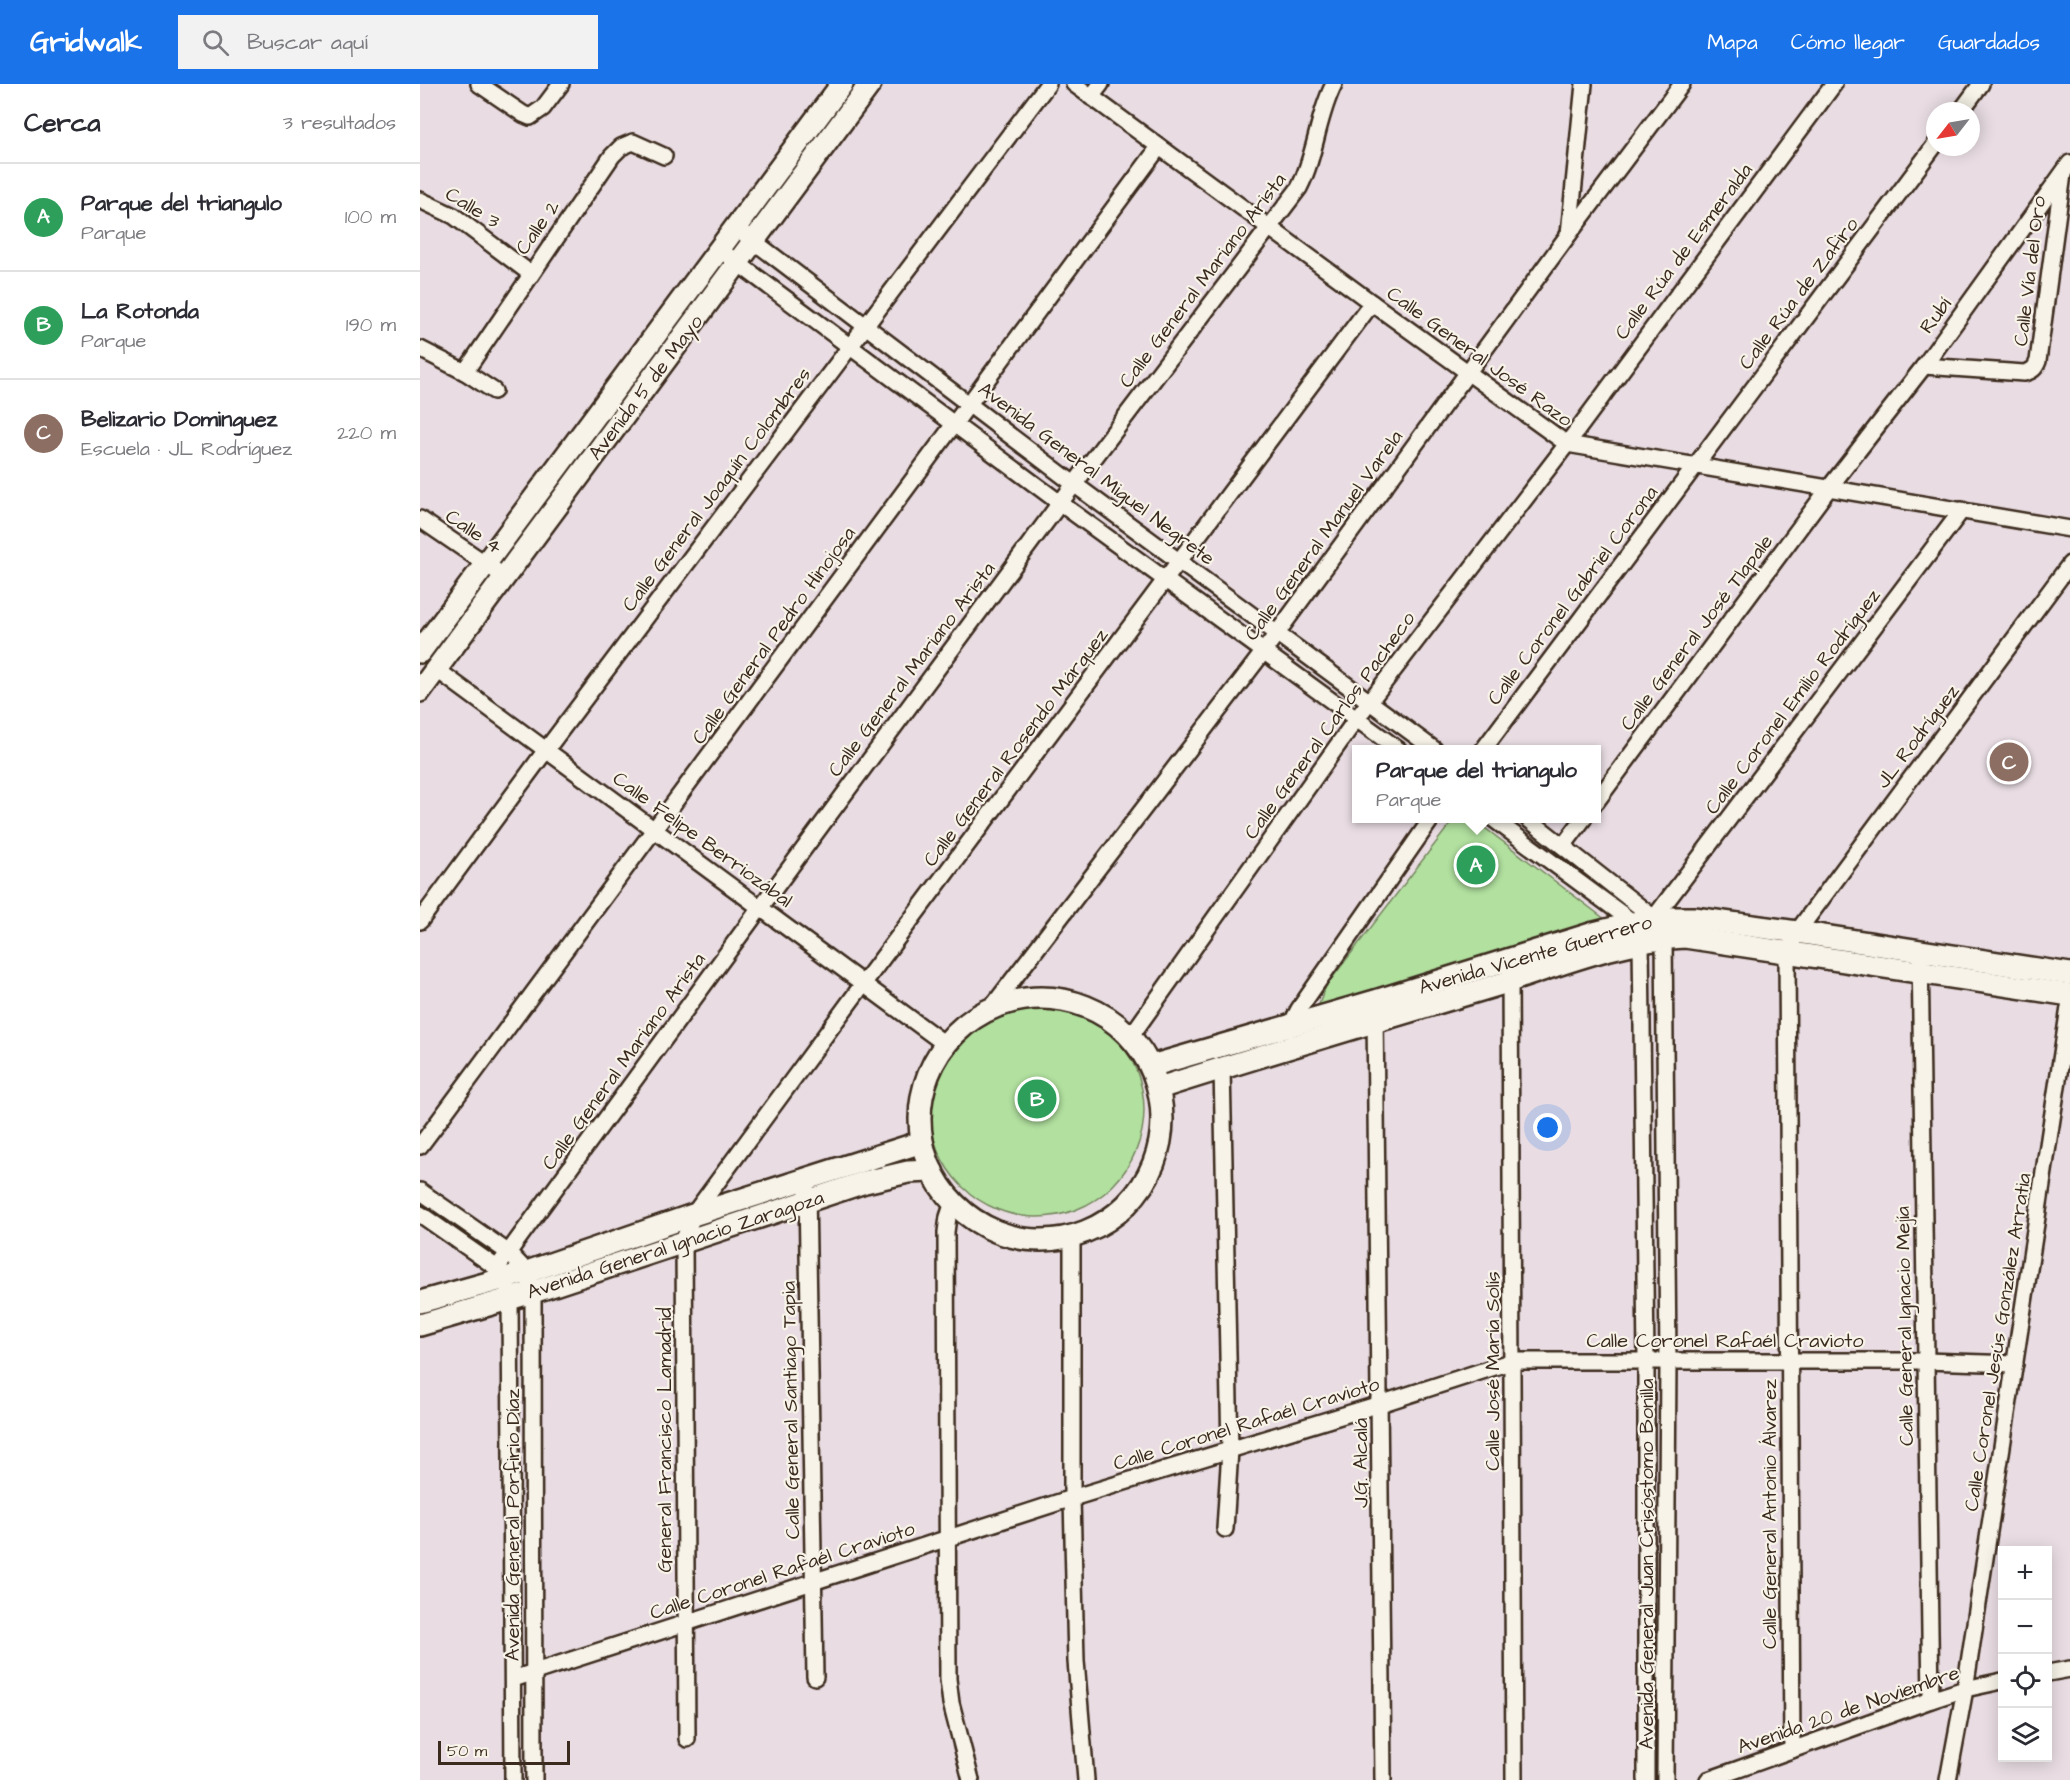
<!DOCTYPE html>
<html lang="es">
<head>
<meta charset="utf-8">
<style>
  :root { --surface:#fff; --page:#f2f2f3; --text:#2b2b33; --muted:#7c7c81; --line:#e1e1e2; --accent:#1a73e8 }
  body { margin:0; font-family:"Architects Daughter",sans-serif; background:var(--page); color:var(--text) }
  .controls { position:absolute; right:18px; bottom:18px; display:grid; overflow:hidden; border-radius:0px; box-shadow:0 3px 15px #0003 }
  .controls button { width:54px; height:54px; display:grid; place-items:center; padding:0; border:0; border-bottom:2px solid var(--line); background:var(--surface); color:var(--text); font:30px sans-serif }
  .compass { position:absolute; left:1506px; top:18px; width:54px; height:54px; border-radius:50%; background:var(--surface); box-shadow:0 3px 15px #0003; rotate:239deg }
  .scale { position:absolute; left:18px; bottom:15px; width:132px; box-sizing:border-box; padding-left:6px; border:3px solid #3b2a1e; border-top:0; font-size:16px; line-height:21px; white-space:nowrap; color:#3b2a1e; -webkit-text-stroke:4px #f7f3e8; paint-order:stroke }
  .you { position:absolute; left:1128px; top:1044px; width:21px; height:21px; margin:-15px; border:4px solid #fff; border-radius:50%; background:#1a73e8; box-shadow:0 0 0 9px #1a73e833 }
  .badge { display:grid; place-items:center; width:39px; height:39px; border-radius:50%; background:var(--accent); color:#fff; font-size:20px; font-weight:700 }
  .pin { position:absolute; translate:-50% -50%; border:3px solid #fff; box-shadow:0 2px 6px #0006 }
  .popup { position:absolute; left:932px; top:661px; width:249px; height:78px; box-sizing:border-box; display:grid; place-content:center; border-radius:0px; background:var(--surface); filter:drop-shadow(0 2px 4px #0005); font-size:20px; white-space:nowrap; color:var(--muted) }
  .popup b { font-size:22px; color:var(--text) }
  .popup::after { content:''; position:absolute; left:50%; top:100%; margin-left:-12px; border:12px solid transparent; border-top-color:var(--surface) }
  .list { margin:0; padding:0; list-style:none }
  h2 { display:flex; justify-content:space-between; align-items:center; height:78px; margin:0; padding:0 24px; font-size:26px }
  h2 small { font-size:20px; font-weight:400; color:var(--muted) }
  .list li { display:grid; grid-template-columns:39px 1fr auto; gap:18px; align-items:center; box-sizing:border-box; height:108px; padding:0 24px; border-top:2px solid var(--line) }
  .list b { display:block; font-size:22px; white-space:nowrap }
  .list p { margin:0; font-size:20px; white-space:nowrap; color:var(--muted) }
  .list em { font-size:20px; font-style:normal; color:var(--muted) }
  .icon { flex:none; width:33px; height:33px; fill:none; stroke:currentColor; stroke-width:2; stroke-linecap:round; stroke-linejoin:round }
  .map { position:relative; flex:none; width:1650px; height:1696px; overflow:hidden }
  header { display:flex; align-items:center; gap:36px; box-sizing:border-box; height:84px; padding:0 30px; background:var(--accent); color:#fff }
  header strong { font-size:28px }
  nav { display:flex; gap:33px; margin-inline-start:auto; font-size:21px }
  .search { width:420px; height:54px; background:var(--page); display:flex; align-items:center; gap:15px; box-sizing:border-box; padding:0 21px; border-radius:0px; color:var(--muted); font-size:22px }
  main { display:flex }
  aside { flex:1; background:var(--surface) }
  .map>svg:first-child { display:block }
  .green { fill:#b1e09f; stroke:#76855e; stroke-width:1.5 }
  .lines { fill:none; stroke-linecap:round; stroke-linejoin:round }
  .street-casing { stroke:#3b2a1e; stroke-width:20 }
  .secondary-casing { stroke:#3b2a1e; stroke-width:26 }
  .street { stroke:#f7f3e8; stroke-width:15 }
  .secondary { stroke:#f7f3e8; stroke-width:21 }
  .labels { text-anchor:middle; stroke-width:4.5; stroke-linejoin:round; paint-order:stroke }
  .street-label { font-size:20px; fill:#3b2a1e; stroke:#f7f3e8 }
</style>
</head>
<body>
<header>
<strong>Gridwalk</strong>
<div class="search"><svg class="icon" aria-label="search" viewBox="0 0 24 24"><circle cx="10" cy="10" r="6"/><path d="M15 15l6 6"/></svg>Buscar aquí</div>
<nav><a>Mapa</a><a>Cómo llegar</a><a>Guardados</a></nav>
</header>
<main>
<aside>
<h2>Cerca<small>3 resultados</small></h2>
<ul class="list">
<li><span class="badge" style="background:#2e9e5b">A</span><div><b>Parque del triangulo</b><p>Parque</p></div><em>100 m</em></li>
<li><span class="badge" style="background:#2e9e5b">B</span><div><b>La Rotonda</b><p>Parque</p></div><em>190 m</em></li>
<li><span class="badge" style="background:#8d6e63">C</span><div><b>Belizario Dominguez</b><p>Escuela · JL Rodríguez</p></div><em>220 m</em></li>
</ul>
</aside>
<div class="map">
<svg width="1650" height="1696" viewBox="0 0 1650 1696">
  <rect width="100%" height="100%" fill="#e9dde3"/>
  <filter id="ink" filterUnits="userSpaceOnUse"><feTurbulence type="fractalNoise" baseFrequency=".0167" numOctaves="2"/><feDisplacementMap in="SourceGraphic" scale="12" xChannelSelector="R" yChannelSelector="G"/><feConvolveMatrix kernelMatrix="1 2 1 2 8 2 1 2 1" color-interpolation-filters="sRGB"/></filter>
  <g filter="url(#ink)">
    <g class="green">
      <path d="M1034,735H1053L1186,836L896,928L906,902Z"/>
      <circle cx="617" cy="1026" r="107"/>
    </g>
    <g class="lines">
      <g class="street-casing">
        <g id="street">
          <path d="M59,0L103,30L110,33L123,24L141,0"/>
          <path d="M654,0L952,219L1147,360L1650,445"/>
          <path d="M671,13L681,0"/>
          <path d="M1541,27L1561,0"/>
          <path d="M0,116L34,132L111,190"/>
          <path d="M315,143L654,400L1015,666"/>
          <path d="M1149,150L1164,0"/>
          <path d="M299,165L640,419L979,666"/>
          <path d="M0,265L45,288L74,307"/>
          <path d="M1504,282L1604,289C1612,287 1615,285 1618,277L1643,90"/>
          <path d="M45,288L192,72L201,63L213,58L244,72"/>
          <path d="M0,435L85,493"/>
          <path d="M16,585L525,960"/>
          <path d="M1063,666L1515,61"/>
          <path d="M1176,718L1409,404L1504,282L1650,79"/>
          <path d="M1072,734L1214,839L1221,857L1226,1276V1696"/>
          <path d="M1107,734L1234,834L1244,854L1248,1277L1245,1696"/>
          <path d="M1143,762L1164,734"/>
          <path d="M1234,834L1542,426"/>
          <path d="M0,837L126,666L628,0"/>
          <path d="M1500,867L1511,1616"/>
          <path d="M1090,889L1094,1696"/>
          <path d="M572,923L844,567L1149,150L1262,0"/>
          <path d="M955,928L963,1696"/>
          <path d="M868,946L879,925L1012,734"/>
          <path d="M711,952L937,634L1147,360L1414,0"/>
          <path d="M802,984L810,1366L805,1445"/>
          <path d="M0,1062C248,730 492,395 739,63"/>
          <path d="M0,1107L89,1169L107,1188L113,1208L114,1696"/>
          <path d="M387,1107L395,1593"/>
          <path d="M533,1118L528,1133L526,1148L528,1595L531,1619L551,1696"/>
          <path d="M0,1130L77,1184L85,1194L90,1214L93,1696"/>
          <path d="M652,1153V1414L656,1577L666,1696"/>
          <path d="M77,1184L340,824L640,419L879,104C896,71 897,33 914,0"/>
          <path d="M1628,1589L1650,1585"/>
          <path d="M93,1595L652,1414L960,1320L1093,1277H1505L1595,1280"/>
          <path d="M267,1655L264,1156L273,1131L443,900L952,219"/>
          <path d="M1372,1666L1367,870L1377,848L1650,480"/>
          <path d="M1288,1696L1511,1616L1545,1605L1582,1597"/>
          <path d="M1528,1696L1545,1605L1650,917"/>
        </g>
      </g>
      <g class="secondary-casing">
        <g id="secondary">
          <path d="M0,568L422,0"/>
          <path d="M0,607L450,0"/>
          <circle cx="621" cy="1035" r="121"/>
          <path d="M731,982L955,917L1174,849L1234,834H1274L1377,848L1650,890"/>
          <path d="M739,1004C849,969 960,936 1071,903C1135,883 1197,856 1265,853L1650,911"/>
          <path d="M0,1218L107,1188L273,1131L502,1058"/>
          <path d="M0,1241L113,1208L445,1098L488,1088L512,1087"/>
        </g>
      </g>
      <use href="#street" class="street"/>
      <use href="#secondary" class="secondary"/>
    </g>
  </g>
  <g class="labels">
    <g class="street-label">
      <text transform="translate(53 123) rotate(32)" y="7">Calle 3</text>
      <text transform="translate(117 143) rotate(-55)" y="7">Calle 2</text>
      <text transform="translate(1263 167) rotate(-53)" y="7">Calle Rúa de Esmeralda</text>
      <text transform="translate(1609 187) rotate(-83)" y="7">Calle Vía del Oro</text>
      <text transform="translate(782 196) rotate(-53)" y="7">Calle General Mariano Arista</text>
      <text transform="translate(1378 209) rotate(-53)" y="7">Calle Rúa de Zafiro</text>
      <text transform="translate(1515 231) rotate(-54)" y="7">Rubí</text>
      <text transform="translate(1060 272) rotate(36)" y="7">Calle General José Razo</text>
      <text transform="translate(225 303) rotate(-53)" y="7">Avenida 5 de Mayo</text>
      <text transform="translate(677 389) rotate(37)" y="7">Avenida General Miguel Negrete</text>
      <text transform="translate(296 405) rotate(-53)" y="7">Calle General Joaquín Colombres</text>
      <text transform="translate(54 447) rotate(34)" y="7">Calle 4</text>
      <text transform="translate(903 451) rotate(-54)" y="7">Calle General Manuel Varela</text>
      <text transform="translate(1152 511) rotate(-53)" y="7">Calle Coronel Gabriel Corona</text>
      <text transform="translate(1276 548) rotate(-53)" y="7">Calle General José Tlapale</text>
      <text transform="translate(353 551) rotate(-54)" y="7">Calle General Pedro Hinojosa</text>
      <text transform="translate(491 585) rotate(-53)" y="7">Calle General Mariano Arista</text>
      <text transform="translate(1372 617) rotate(-53)" y="7">Calle Coronel Emilio Rodríguez</text>
      <text transform="translate(909 641) rotate(-54)" y="7">Calle General Carlos Pacheco</text>
      <text transform="translate(1497 652) rotate(-53)" y="7">JL Rodríguez</text>
      <text transform="translate(595 663) rotate(-53)" y="7">Calle General Rosendo Márquez</text>
      <text transform="translate(283 755) rotate(36)" y="7">Calle Felipe Berriozábal</text>
      <text transform="translate(1115 870) rotate(-16)" y="7">Avenida Vicente Guerrero</text>
      <text transform="translate(203 977) rotate(-54)" y="7">Calle General Mariano Arista</text>
      <text transform="translate(255 1160) rotate(-18)" y="7">Avenida General Ignacio Zaragoza</text>
      <text transform="translate(1484 1242) rotate(-91)" y="7">Calle General Ignacio Mejía</text>
      <text x="1305" y="1263">Calle Coronel Rafaél Cravioto</text>
      <text transform="translate(1577 1258) rotate(-81)" y="7">Calle Coronel Jesús González Arratia</text>
      <text transform="translate(1072 1287) rotate(-90)" y="7">Calle José María Solís</text>
      <text transform="translate(370 1326) rotate(-91)" y="7">Calle General Santiago Tapia</text>
      <text transform="translate(826 1339) rotate(-17)" y="7">Calle Coronel Rafaél Cravioto</text>
      <text transform="translate(244 1356) rotate(-90)" y="7">General Francisco Lamadrid</text>
      <text transform="translate(940 1379) rotate(-90)" y="7">J.G. Alcalá</text>
      <text transform="translate(1349 1430) rotate(-90)" y="7">Calle General Antonio Álvarez</text>
      <text transform="translate(92 1441) rotate(-90)" y="7">Avenida General Porfirio Díaz</text>
      <text transform="translate(1226 1480) rotate(-90)" y="7">Avenida General Juan Crisóstomo Bonilla</text>
      <text transform="translate(362 1486) rotate(-18)" y="7">Calle Coronel Rafaél Cravioto</text>
      <text transform="translate(1428 1625) rotate(-19)" y="7">Avenida 20 de Noviembre</text>
    </g>
  </g>
</svg>
<div class="controls">
<button>+</button>
<button>−</button>
<button><svg class="icon" aria-label="locate" viewBox="0 0 24 24"><circle cx="12" cy="12" r="6"/><path d="M12 2v4M12 18v4M2 12h4M18 12h4"/></svg></button>
<button><svg class="icon" aria-label="layers" viewBox="0 0 24 24"><path d="M12 4l9 5-9 5-9-5zM3 14l9 5 9-5"/></svg></button>
</div>
<svg class="compass" viewBox="-18 -18 36 36"><path d="M0-13l5 13h-10z" fill="#e53935"/><path d="M0 13l5-13h-10z" fill="#7c7c81"/></svg>
<div class="scale">50 m</div>
<div class="you"></div>
<div class="pin badge" style="left:1056px;top:781px;background:#2e9e5b">A</div>
<div class="popup"><b>Parque del triangulo</b>Parque</div>
<div class="pin badge" style="left:617px;top:1015px;background:#2e9e5b">B</div>
<div class="pin badge" style="left:1589px;top:678px;background:#8d6e63">C</div>
</div>
</main>
</body>
</html>
